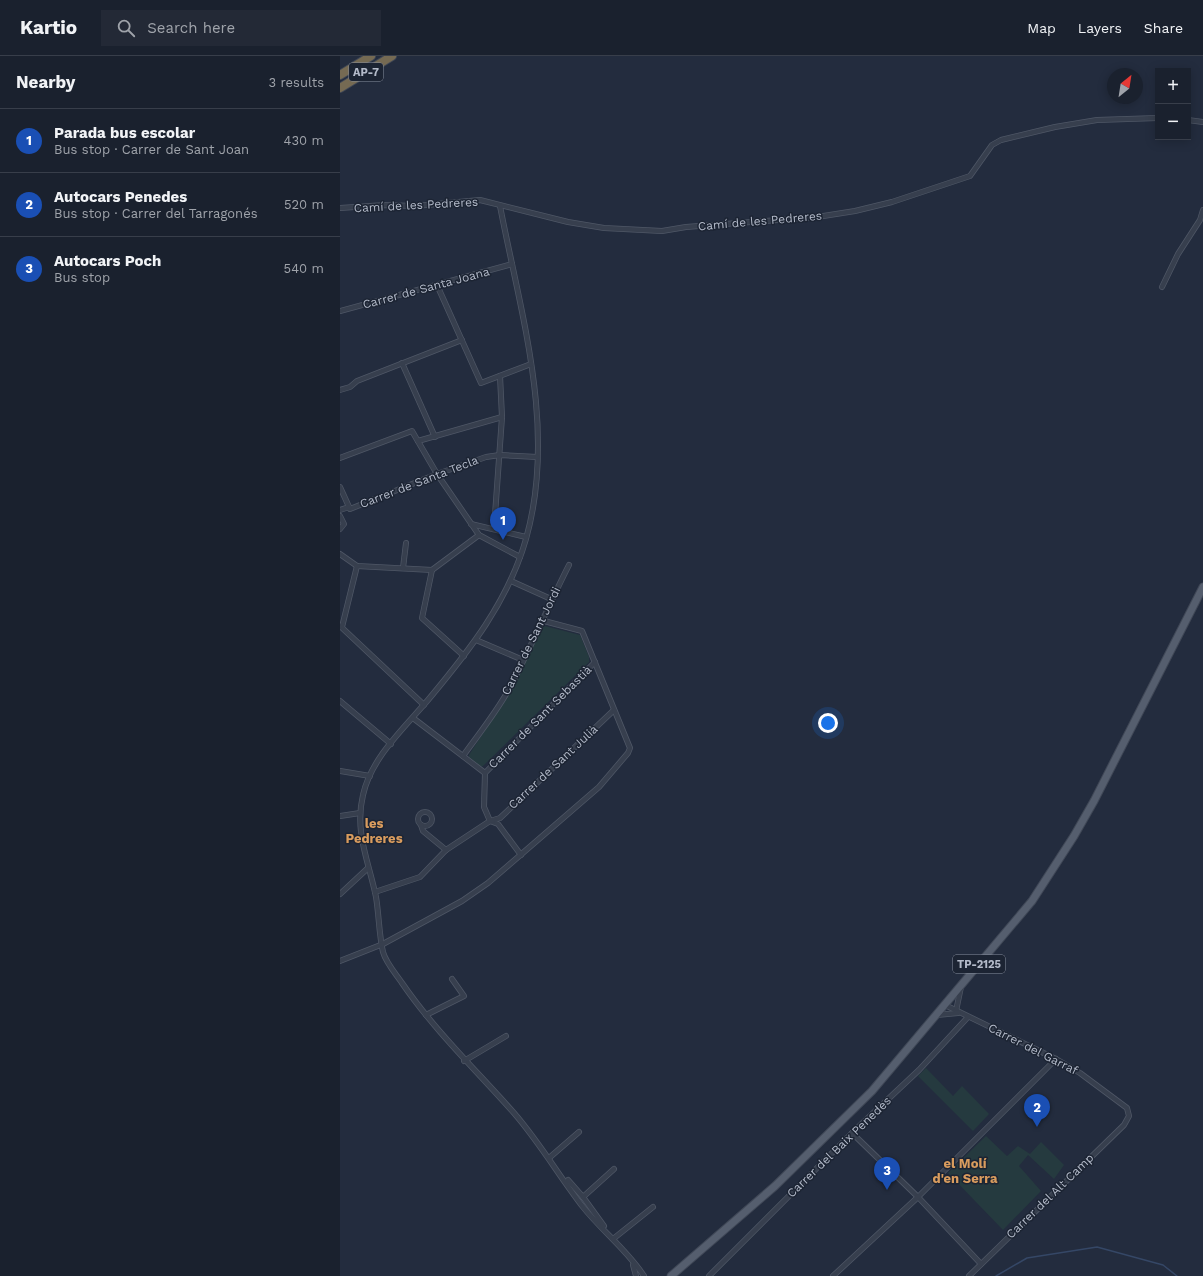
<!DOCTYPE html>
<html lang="en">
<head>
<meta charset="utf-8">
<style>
  :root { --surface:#1a212e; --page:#232936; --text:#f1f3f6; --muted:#9fa3aa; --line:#383e4a; --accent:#85aafc }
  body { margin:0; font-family:"Work Sans",sans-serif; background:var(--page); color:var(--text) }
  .controls { position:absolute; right:12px; top:12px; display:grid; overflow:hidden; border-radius:0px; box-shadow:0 2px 10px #0003 }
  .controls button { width:36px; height:36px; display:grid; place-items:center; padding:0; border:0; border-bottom:1px solid var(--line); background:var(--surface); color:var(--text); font:20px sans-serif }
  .compass { position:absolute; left:767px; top:12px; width:36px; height:36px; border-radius:50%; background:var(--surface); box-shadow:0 2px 10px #0003; rotate:30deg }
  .you { position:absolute; left:488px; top:667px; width:14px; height:14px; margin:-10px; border:3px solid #fff; border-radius:50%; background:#1a73e8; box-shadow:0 0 0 6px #1a73e833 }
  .badge { display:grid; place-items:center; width:26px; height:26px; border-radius:50%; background:var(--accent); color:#fff; font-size:13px; font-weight:700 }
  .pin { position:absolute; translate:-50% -33px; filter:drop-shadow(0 1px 2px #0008) }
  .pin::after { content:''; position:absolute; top:21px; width:14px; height:12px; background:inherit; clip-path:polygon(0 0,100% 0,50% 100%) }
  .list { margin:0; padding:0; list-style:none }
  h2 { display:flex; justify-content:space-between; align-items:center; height:52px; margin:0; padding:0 16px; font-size:17px }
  h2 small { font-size:13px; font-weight:400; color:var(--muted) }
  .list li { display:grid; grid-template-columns:26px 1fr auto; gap:12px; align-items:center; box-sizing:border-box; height:64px; padding:0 16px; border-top:1px solid var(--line) }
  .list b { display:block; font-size:15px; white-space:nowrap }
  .list p { margin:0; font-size:13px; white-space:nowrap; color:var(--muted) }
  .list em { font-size:13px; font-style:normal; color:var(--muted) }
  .icon { flex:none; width:22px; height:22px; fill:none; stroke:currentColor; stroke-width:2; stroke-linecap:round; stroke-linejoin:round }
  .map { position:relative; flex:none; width:863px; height:1220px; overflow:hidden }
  header { display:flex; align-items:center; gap:24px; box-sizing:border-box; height:56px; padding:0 20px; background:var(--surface); border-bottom:1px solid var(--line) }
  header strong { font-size:19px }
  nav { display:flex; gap:22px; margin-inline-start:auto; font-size:14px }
  .search { width:280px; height:36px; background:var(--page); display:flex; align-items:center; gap:10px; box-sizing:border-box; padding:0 14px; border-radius:0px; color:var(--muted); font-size:15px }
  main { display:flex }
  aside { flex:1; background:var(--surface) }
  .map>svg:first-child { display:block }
  .green { fill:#253a3f }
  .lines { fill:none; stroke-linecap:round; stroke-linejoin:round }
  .stream { stroke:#354766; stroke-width:1.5 }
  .street-casing { stroke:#4f5766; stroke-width:6 }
  .primary-casing { stroke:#404857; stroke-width:9 }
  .highway-casing { stroke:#3f4756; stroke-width:10 }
  .street { stroke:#373f4e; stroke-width:4.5 }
  .primary { stroke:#555e6e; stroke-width:7 }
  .highway { stroke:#756a53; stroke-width:8 }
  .labels { text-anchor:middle; stroke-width:3; stroke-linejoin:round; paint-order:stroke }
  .shield { fill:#1c2433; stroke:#868d9c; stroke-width:1 }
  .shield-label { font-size:11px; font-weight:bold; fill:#b3bac9 }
  .street-label { font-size:12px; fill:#b3bac9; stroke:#1c2433 }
  .neighbourhood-label { font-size:13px; font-weight:bold; fill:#d99c5e; stroke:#1c2433 }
</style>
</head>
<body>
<header>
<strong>Kartio</strong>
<div class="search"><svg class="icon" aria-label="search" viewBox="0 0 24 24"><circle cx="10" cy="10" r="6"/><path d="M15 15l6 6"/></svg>Search here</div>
<nav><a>Map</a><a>Layers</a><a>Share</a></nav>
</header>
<main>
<aside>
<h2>Nearby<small>3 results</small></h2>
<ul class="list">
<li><span class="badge" style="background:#1a4fb4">1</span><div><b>Parada bus escolar</b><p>Bus stop · Carrer de Sant Joan</p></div><em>430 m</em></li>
<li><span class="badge" style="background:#1a4fb4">2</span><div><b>Autocars Penedes</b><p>Bus stop · Carrer del Tarragonés</p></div><em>520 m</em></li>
<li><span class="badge" style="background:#1a4fb4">3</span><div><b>Autocars Poch</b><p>Bus stop</p></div><em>540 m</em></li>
</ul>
</aside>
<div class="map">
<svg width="863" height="1220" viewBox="0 0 863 1220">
  <rect width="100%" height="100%" fill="#232c3e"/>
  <g class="green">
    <path d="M205,570L240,579L249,601V606L143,710L140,711L129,701V699L172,632L202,571Z"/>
    <path d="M586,1012L613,1040L622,1030L649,1058L633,1075L578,1020Z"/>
    <path d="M646,1080L667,1100L678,1090L690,1098L701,1086L724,1109L714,1123L688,1099L679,1110L701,1135L663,1174L608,1117Z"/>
  </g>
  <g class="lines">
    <path class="stream" d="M656,1220L687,1202L757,1191L823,1209L837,1220"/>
    <g class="street-casing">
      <g id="street">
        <path d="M848,64L863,66"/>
        <path d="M160,150C181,259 217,373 186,483C168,546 129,595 88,644C64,672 31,702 23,739C14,776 29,806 36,841C39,859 39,879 43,896C46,907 56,918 62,927C95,975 136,1014 174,1057C200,1087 219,1120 243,1151C262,1175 287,1194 304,1220"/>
        <path d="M0,152L45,149L75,150L140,144L228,166L264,172L322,175L346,171L477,161L515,155L552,146L630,120L652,89L661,84L715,71L757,64L818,62"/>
        <path d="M97,229L141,327L191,308"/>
        <path d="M822,231L838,198L860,164L863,154"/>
        <path d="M0,255L172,208"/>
        <path d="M62,307L95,381"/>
        <path d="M0,334L10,331L17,325L122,284"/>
        <path d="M78,385L162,361"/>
        <path d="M0,402L72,375L97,418L139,479L180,501"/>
        <path d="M0,431L10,453L97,418L146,401L160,399L197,401"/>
        <path d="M0,454L9,451"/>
        <path d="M0,460L4,468L0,473"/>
        <path d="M131,468L186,481"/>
        <path d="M154,473L162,361L160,320"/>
        <path d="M0,498L17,510L92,514L139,479"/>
        <path d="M63,512L66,487"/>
        <path d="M92,514L82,562L124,600"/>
        <path d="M171,525L211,543"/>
        <path d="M0,570L84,649"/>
        <path d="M2,571L17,510"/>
        <path d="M136,584L183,604"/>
        <path d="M0,645L51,688"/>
        <path d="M73,662L145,717L144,751L150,765L158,768L181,799"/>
        <path d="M123,700C138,679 155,658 168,635C190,594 208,550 229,509"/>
        <path d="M0,715L30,720"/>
        <path d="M145,717L255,606"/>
        <circle cx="85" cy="763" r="7"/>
        <path d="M0,760L20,757"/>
        <path d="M81,769L83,775L106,794"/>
        <path d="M35,836L80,821L106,794L150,765L160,762L274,654"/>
        <path d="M0,838L28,812"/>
        <path d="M0,905L43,888L122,845L148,827L259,731L288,697L290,692L242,575L204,565"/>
        <path d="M605,949L716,1003L740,1017L787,1052L789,1060L784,1069L629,1220"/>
        <path d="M616,955L621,931"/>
        <path d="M86,959L124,940L112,923"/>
        <path d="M597,959L618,957"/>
        <path d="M124,1005L166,980"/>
        <path d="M512,1077L578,1141L641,1208"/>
        <path d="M209,1102L239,1076"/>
        <path d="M228,1124L243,1141L264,1170"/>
        <path d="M243,1141L274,1113"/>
        <path d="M273,1183L313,1151"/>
        <path d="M293,1209L296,1220"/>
        <path d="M369,1220L512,1077L579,1014L628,961"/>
        <path d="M493,1220L578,1141L716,1003"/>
      </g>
    </g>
    <g class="primary-casing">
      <path id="primary" d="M331,1220L435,1130L532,1035L692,845L734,780L754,745L863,531"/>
    </g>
    <g class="highway-casing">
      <g id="highway">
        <path d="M0,19L31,0"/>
        <path d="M0,32L52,0"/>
      </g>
    </g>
    <use href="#street" class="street"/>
    <use href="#primary" class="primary"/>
    <use href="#highway" class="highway"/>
  </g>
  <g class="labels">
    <g class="shield">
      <rect x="9" y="7" width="34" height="18" rx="3"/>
      <rect x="613" y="899" width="52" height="18" rx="3"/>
    </g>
    <g class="shield-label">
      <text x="26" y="20">AP-7</text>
      <text x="639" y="912">TP-2125</text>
    </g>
    <g class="street-label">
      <text transform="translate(76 149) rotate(-3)" y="4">Camí de les Pedreres</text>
      <text transform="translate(420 165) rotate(-5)" y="4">Camí de les Pedreres</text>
      <text transform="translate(86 232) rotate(-15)" y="4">Carrer de Santa Joana</text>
      <text transform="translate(79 426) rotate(-21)" y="4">Carrer de Santa Tecla</text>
      <text transform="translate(191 585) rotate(-64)" y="4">Carrer de Sant Jordi</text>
      <text transform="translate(200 661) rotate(-45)" y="4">Carrer de Sant Sebastià</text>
      <text transform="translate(213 711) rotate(-43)" y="4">Carrer de Sant Julià</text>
      <text transform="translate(693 993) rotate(27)" y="4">Carrer del Garraf</text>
      <text transform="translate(499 1091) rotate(-44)" y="4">Carrer del Baix Penedès</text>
      <text transform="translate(710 1140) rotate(-44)" y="4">Carrer del Alt Camp</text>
    </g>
    <g class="neighbourhood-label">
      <text x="34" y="772">les<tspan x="34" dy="15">Pedreres</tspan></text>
      <text x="625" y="1112">el Molí<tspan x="625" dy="15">d'en Serra</tspan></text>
    </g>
  </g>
</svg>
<div class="controls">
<button>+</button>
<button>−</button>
</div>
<svg class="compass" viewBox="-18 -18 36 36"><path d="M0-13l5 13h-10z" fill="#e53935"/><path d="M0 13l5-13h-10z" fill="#9fa3aa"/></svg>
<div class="you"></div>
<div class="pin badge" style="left:163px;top:484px;background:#1a4fb4">1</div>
<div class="pin badge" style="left:697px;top:1071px;background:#1a4fb4">2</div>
<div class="pin badge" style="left:547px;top:1134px;background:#1a4fb4">3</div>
</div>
</main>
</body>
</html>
